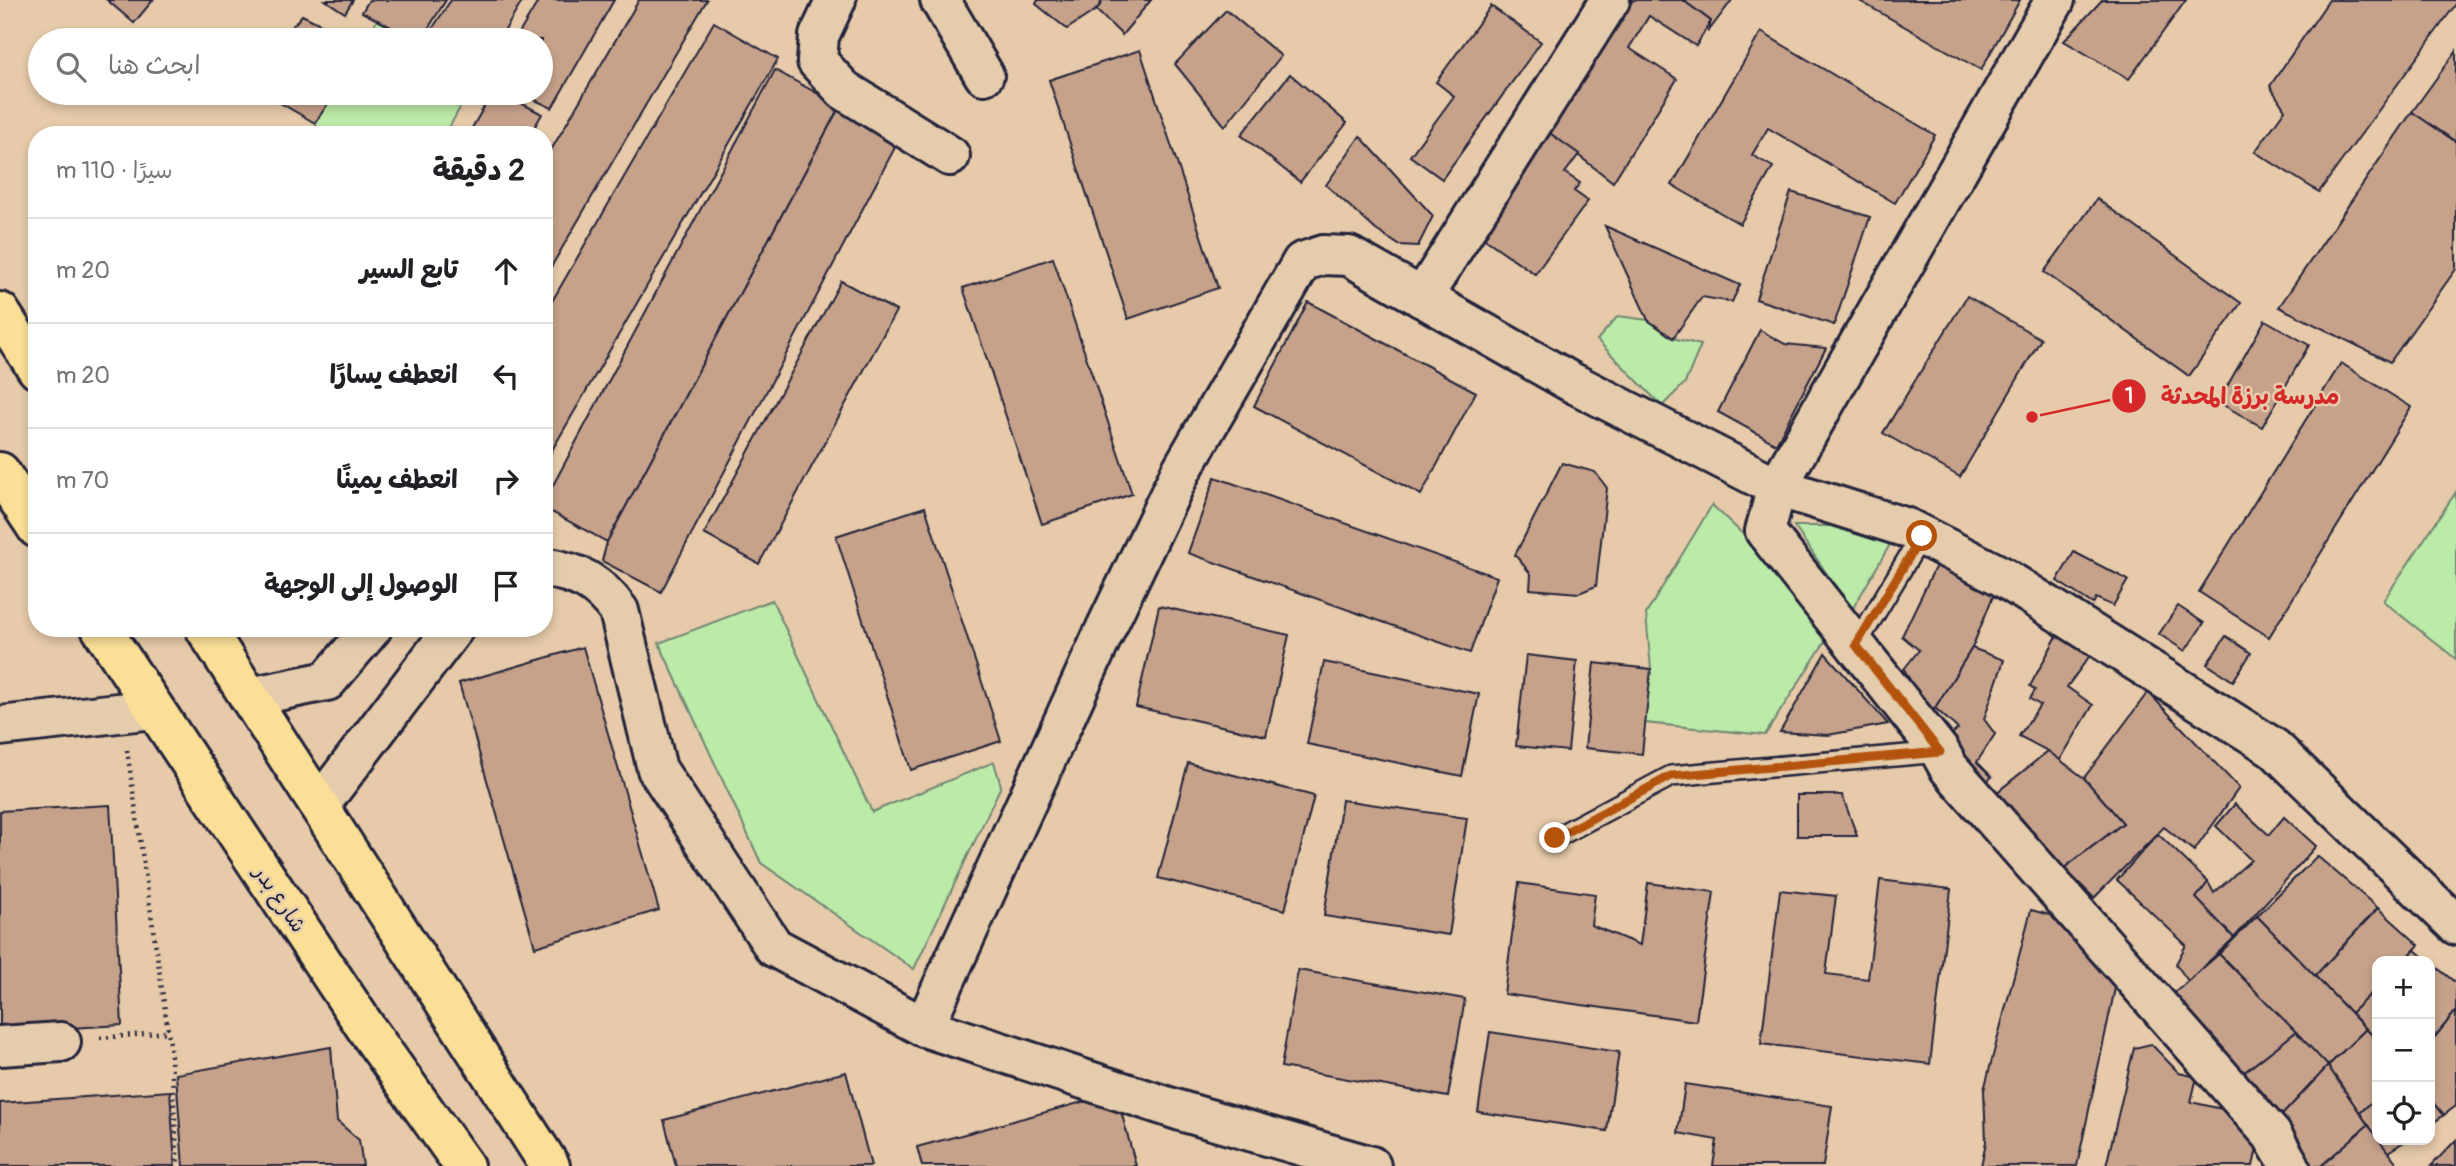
<!DOCTYPE html>
<html lang="ar">
<head>
<meta charset="utf-8">
<style>
  :root { --surface:#fff; --page:#f6f6f6; --text:#202124; --muted:#757577; --line:#e0e0e0 }
  body { margin:0; font-family:Pangolin,"Playpen Sans Arabic",sans-serif; background:var(--page); color:var(--text); direction:rtl }
  .controls { position:absolute; right:21px; bottom:21px; display:grid; overflow:hidden; border-radius:14px; box-shadow:0 4px 10px #0003 }
  .controls button { width:63px; height:63px; display:grid; place-items:center; padding:0; border:0; border-bottom:2px solid var(--line); background:var(--surface); color:var(--text); font:35px sans-serif }
  .stop { position:absolute; width:21px; height:21px; margin:-16px; border:5px solid #b45309; border-radius:50%; background:#fff }
  .stop.end { background:#b45309; border-color:#fff; box-shadow:0 2px 7px #0008 }
  .list { margin:0; padding:0; list-style:none }
  h2 { display:flex; justify-content:space-between; align-items:center; height:91px; margin:0; padding:0 28px; font-size:30px }
  h2 small { font-size:23px; font-weight:400; color:var(--muted) }
  .list li { display:grid; grid-template-columns:46px 1fr auto; gap:21px; align-items:center; box-sizing:border-box; height:105px; padding:0 28px; border-top:2px solid var(--line) }
  .list b { display:block; font-size:26px; white-space:nowrap }
  .list em { font-size:23px; font-style:normal; color:var(--muted) }
  .icon { flex:none; width:38px; height:38px; fill:none; stroke:currentColor; stroke-width:2; stroke-linecap:round; stroke-linejoin:round }
  .map { position:relative; flex:none; width:2456px; height:1166px; overflow:hidden; direction:ltr }
  .search { position:absolute; background:var(--surface); box-shadow:0 4px 10px #0003; left:28px; top:28px; width:525px; height:77px; display:flex; align-items:center; gap:18px; box-sizing:border-box; padding:0 24px; border-radius:38px; color:var(--muted); font-size:26px }
  .panel { position:absolute; background:var(--surface); box-shadow:0 4px 10px #0003; left:28px; top:126px; width:525px; height:511px; border-radius:28px; direction:rtl }
  .map>svg:first-child { display:block }
  .green { fill:#bceaa8; stroke:#6f8672; stroke-width:2 }
  .building { fill:#c6a28b; stroke:#22223b; stroke-width:2 }
  .lines { fill:none; stroke-linecap:round; stroke-linejoin:round }
  .lane-casing { stroke:#22223b; stroke-width:24 }
  .street-casing { stroke:#22223b; stroke-width:44 }
  .primary-casing { stroke:#22223b; stroke-width:44 }
  .path { stroke:#22223b; stroke-width:4.5; stroke-dasharray:2 5; stroke-linecap:butt }
  .lane { stroke:#e4ccac; stroke-width:19 }
  .street { stroke:#e4ccac; stroke-width:38 }
  .primary { stroke:#fbdf96; stroke-width:38 }
  .route { stroke:#b45309; stroke-width:9 }
  .labels { text-anchor:middle; stroke-width:5; stroke-linejoin:round; paint-order:stroke }
  .street-label { font-size:21px; fill:#22223b; stroke:#e4ccac }
  .leader { fill:none; stroke:#d62828; stroke-width:2.5 }
  .callout-dot { fill:#d62828; stroke:#e4ccac; stroke-width:2.5 }
  .mark-label { font-size:21px; text-anchor:middle; font-weight:bold; fill:#fff }
  .callout-label { font-size:23px; text-anchor:middle; font-weight:bold; fill:#d62828; stroke:#e4ccac; stroke-width:5; stroke-linejoin:round; paint-order:stroke }
</style>
</head>
<body>
<div class="map">
<svg width="2456" height="1166" viewBox="0 0 2456 1166">
  <rect width="100%" height="100%" fill="#e6caa9"/>
  <filter id="ink" filterUnits="userSpaceOnUse"><feTurbulence type="fractalNoise" baseFrequency=".0143" numOctaves="2"/><feDisplacementMap in="SourceGraphic" scale="14" xChannelSelector="R" yChannelSelector="G"/><feConvolveMatrix kernelMatrix="1 2 1 2 8 2 1 2 1" color-interpolation-filters="sRGB"/></filter>
  <g filter="url(#ink)">
    <g class="green">
      <path d="M377,20L414,40H367Z"/>
      <path d="M335,93H468L445,135H321L315,123Z"/>
      <path d="M1618,316L1648,320L1673,338L1701,345L1685,383L1662,406L1597,340Z"/>
      <path d="M2456,492V659L2383,601Z"/>
      <path d="M1712,505L1837,623L1765,735L1645,723L1651,669L1646,614Z"/>
      <path d="M1794,526H1870L1892,541L1852,610Z"/>
      <path d="M772,600L872,812L994,762L1001,786L914,969L761,863L659,643Z"/>
    </g>
    <g class="building">
      <path d="M107,0H153L134,23Z"/>
      <path d="M325,0H353L345,13Z"/>
      <path d="M369,0H446L421,40H416L362,12Z"/>
      <path d="M451,0H523L499,40H425Z"/>
      <path d="M539,0H614L552,108L520,93H541V40H515Z"/>
      <path d="M639,0H707L544,279V162Z"/>
      <path d="M1038,0H1099L1102,3L1096,10L1067,29L1036,4Z"/>
      <path d="M1099,0H1151L1122,35L1096,10L1102,3Z"/>
      <path d="M1633,0H1683L1711,21L1696,46L1649,16L1629,48L1677,79L1613,182L1544,129Z"/>
      <path d="M1683,0H1732L1708,32L1711,21Z"/>
      <path d="M1858,0H2020L1981,70Z"/>
      <path d="M2102,0H2186L2129,79L2064,41Z"/>
      <path d="M2329,0H2456V4L2319,192L2255,152L2285,110L2270,86Z"/>
      <path d="M1491,6L1541,42L1442,179L1410,156L1454,96L1436,82Z"/>
      <path d="M1226,10L1281,56L1225,126L1175,64Z"/>
      <path d="M302,15L353,40H281Z"/>
      <path d="M714,22L778,59L544,464V315Z"/>
      <path d="M1761,32L1935,135L1895,203L1768,128L1752,155L1773,167L1740,224L1672,185Z"/>
      <path d="M1140,50L1218,288L1128,319L1049,80Z"/>
      <path d="M2456,51V142L2412,112Z"/>
      <path d="M775,70L840,106L607,542L544,508V502Z"/>
      <path d="M1290,74L1347,123L1300,182L1241,135Z"/>
      <path d="M263,93H335L315,123Z"/>
      <path d="M492,93H502L542,114L530,135H468Z"/>
      <path d="M840,106L901,136L661,592L602,561L607,542Z"/>
      <path d="M2412,112L2456,142V269L2390,362L2279,307Z"/>
      <path d="M1544,129L1579,154L1565,173L1580,183L1574,191L1588,201L1535,274L1472,230Z"/>
      <path d="M1360,136L1433,216L1418,246L1399,245L1376,230L1326,185Z"/>
      <path d="M1791,192L1870,217L1834,325L1756,299Z"/>
      <path d="M2097,199L2241,303L2189,376L2044,272Z"/>
      <path d="M1605,226L1740,285L1732,302L1702,297L1673,338L1648,320Z"/>
      <path d="M1053,258L1132,494L1042,524L963,288Z"/>
      <path d="M841,281L896,311L759,564L704,534Z"/>
      <path d="M1967,296L2041,339L1960,477L1883,433Z"/>
      <path d="M1308,302L1476,392L1421,495L1254,406Z"/>
      <path d="M2265,320L2309,345L2262,427L2218,402Z"/>
      <path d="M1760,330L1785,344L1826,348L1776,444L1718,412Z"/>
      <path d="M2341,363L2411,407L2269,637L2199,592Z"/>
      <path d="M1562,463L1595,472L1607,488L1596,586L1579,593L1530,589L1531,574L1515,555Z"/>
      <path d="M1215,477L1497,577L1470,653L1188,553Z"/>
      <path d="M925,507L1001,741L911,770L836,536Z"/>
      <path d="M2074,552L2128,580L2113,606L2096,598L2093,604L2057,581Z"/>
      <path d="M1939,559L1998,584L1972,648L1935,708L1928,714L1904,669L1919,650L1902,636Z"/>
      <path d="M1159,606L1289,635L1266,736L1136,707Z"/>
      <path d="M2178,606L2204,623L2185,651L2159,634Z"/>
      <path d="M2064,623L2099,643L2067,687L2093,705L2060,760L2048,751L2019,736L2040,705L2030,699L2035,690L2030,686Z"/>
      <path d="M2226,636L2251,653L2233,681L2207,664Z"/>
      <path d="M583,647L659,910L535,947L459,683Z"/>
      <path d="M1972,648L2004,660L1984,719L1995,734L1977,762L1992,777L1973,791L1939,744L1958,729L1935,708Z"/>
      <path d="M1825,653L1888,724L1828,735L1780,732Z"/>
      <path d="M1526,655L1577,661L1568,751L1516,746Z"/>
      <path d="M1324,662L1479,694L1462,776L1307,744Z"/>
      <path d="M1594,663L1651,669L1642,754L1585,748Z"/>
      <path d="M2148,692L2239,788L2194,851L2164,827L2094,898L2064,868L2123,823L2084,778Z"/>
      <path d="M2048,751L2084,778L2123,823L2064,868L2049,871L1990,798Z"/>
      <path d="M1188,763L1314,796L1285,910L1158,878Z"/>
      <path d="M1797,795H1842L1857,836H1797Z"/>
      <path d="M1342,800L1467,818L1449,935L1324,916Z"/>
      <path d="M2235,804L2269,835L2284,817L2316,846L2234,938L2196,898L2208,882L2214,893L2251,860L2216,826Z"/>
      <path d="M110,805L122,1025L0,1032V811Z"/>
      <path d="M2158,834L2208,882L2196,898L2234,938L2188,981L2176,964L2186,945L2117,880Z"/>
      <path d="M2317,856L2378,908L2315,976L2257,916Z"/>
      <path d="M1880,880L1951,889L1930,1064L1761,1044L1780,890L1836,896L1826,974L1868,979Z"/>
      <path d="M1519,883L1595,894L1591,925L1640,945L1648,883L1714,892L1696,1021L1504,994Z"/>
      <path d="M2378,908L2419,945L2404,961H2377V988L2351,1013L2315,976Z"/>
      <path d="M2031,910L2057,917L2115,988L2077,1166H1981L1986,1142L1984,1090Z"/>
      <path d="M2257,916L2366,1029L2328,1066L2219,954Z"/>
      <path d="M2415,950L2428,961H2404Z"/>
      <path d="M2219,954L2296,1032L2237,1078L2164,1002Z"/>
      <path d="M2430,962L2456,983V1011L2430,1043Z"/>
      <path d="M1298,970L1465,999L1448,1097L1281,1067Z"/>
      <path d="M2377,988V1040L2351,1013Z"/>
      <path d="M2456,1011V1106L2444,1115L2430,1098V1043Z"/>
      <path d="M2366,1029L2377,1040V1097L2360,1113L2328,1066Z"/>
      <path d="M1490,1032L1619,1052L1607,1131L1478,1112Z"/>
      <path d="M2296,1032L2328,1066L2271,1127L2237,1078Z"/>
      <path d="M2151,1044L2179,1073L2197,1077L2191,1102L2244,1114L2261,1131L2253,1166H2106L2134,1048Z"/>
      <path d="M331,1047L337,1121L359,1140L363,1166H183L176,1074Z"/>
      <path d="M2328,1066L2368,1125L2321,1166H2302L2271,1127Z"/>
      <path d="M846,1072L871,1166H676L664,1120Z"/>
      <path d="M1685,1084L1832,1106L1823,1166H1713L1717,1140L1678,1133Z"/>
      <path d="M170,1091L175,1166H0V1103Z"/>
      <path d="M1116,1093L1136,1166H922L917,1147Z"/>
      <path d="M2377,1097V1137L2360,1113Z"/>
      <path d="M2430,1098L2444,1115L2430,1125Z"/>
      <path d="M2368,1125L2399,1166H2321Z"/>
      <path d="M2379,1140H2407L2388,1152Z"/>
      <path d="M2456,1140V1166H2431Z"/>
    </g>
    <g class="lines">
      <g class="lane-casing">
        <g id="lane">
          <path d="M1856,645L1922,535"/>
          <path d="M1555,838L1671,776L1940,752"/>
        </g>
      </g>
      <g class="street-casing">
        <g id="street">
          <path d="M836,0L819,36L817,61L844,90L950,156"/>
          <path d="M940,0L984,75"/>
          <path d="M1422,298L1610,0"/>
          <path d="M544,567C579,573 598,582 619,611L657,769L774,947L924,1027L1106,628L1181,471L1302,262L1323,255L1349,256L1571,382L1777,487L2055,0"/>
          <path d="M249,697L327,681L372,628"/>
          <path d="M0,726L154,709"/>
          <path d="M319,806L454,628"/>
          <path d="M924,1027L1181,1111L1371,1166"/>
          <path d="M0,1046L61,1042"/>
          <path d="M2290,1166L2272,1135L1949,768L1940,752L1765,531L1777,487L1907,528L2001,576L2274,748L2456,925"/>
        </g>
      </g>
      <g class="primary-casing">
        <g id="primary">
          <path d="M0,312L37,369"/>
          <path d="M0,472L37,528"/>
          <path d="M101,628L366,1028L464,1166"/>
          <path d="M205,628L550,1166"/>
        </g>
      </g>
      <g class="path">
        <path d="M127,750L170,1044L178,1166"/>
        <path d="M100,1038L168,1032"/>
      </g>
      <use href="#lane" class="lane"/>
      <use href="#street" class="street"/>
      <use href="#primary" class="primary"/>
    </g>
  </g>
  <g class="lines" filter="url(#ink)">
    <path class="route" d="M1555,838L1671,776L1940,752L1856,645L1922,536"/>
  </g>
  <g class="labels">
    <g class="street-label">
      <text transform="translate(280 899) rotate(56)" y="7">شارع بدر</text>
    </g>
  </g>
  <path class="leader" d="M2032 417L2129 396"/>
  <g class="callout-dot">
    <circle cx="2032" cy="417" r="7"/>
    <circle cx="2129" cy="396" r="18"/>
  </g>
  <g class="mark-label">
    <text x="2129" y="403">1</text>
  </g>
  <g class="callout-label">
    <text x="2250" y="404">مدرسة برزة المحدثة</text>
  </g>
</svg>
<div class="controls">
<button>+</button>
<button>−</button>
<button><svg class="icon" aria-label="locate" viewBox="0 0 24 24"><circle cx="12" cy="12" r="6"/><path d="M12 2v4M12 18v4M2 12h4M18 12h4"/></svg></button>
</div>
<div class="stop" style="left:1922px;top:536px"></div>
<div class="stop end" style="left:1555px;top:838px"></div>
<div class="search"><svg class="icon" aria-label="search" viewBox="0 0 24 24"><circle cx="10" cy="10" r="6"/><path d="M15 15l6 6"/></svg>ابحث هنا</div>
<section class="panel">
<h2>2 دقيقة<small>سيرًا · 110 m</small></h2>
<ul class="list">
<li><svg class="icon" aria-label="ahead" viewBox="0 0 24 24"><path d="M12 20V5M6 11l6-6 6 6"/></svg><div><b>تابع السير</b></div><em>20 m</em></li>
<li><svg class="icon" aria-label="left" viewBox="0 0 24 24"><path d="M17 20v-9H6M10 6l-5 5 5 5"/></svg><div><b>انعطف يسارًا</b></div><em>20 m</em></li>
<li><svg class="icon" aria-label="right" viewBox="0 0 24 24"><path d="M7 20v-9h11M14 6l5 5-5 5"/></svg><div><b>انعطف يمينًا</b></div><em>70 m</em></li>
<li><svg class="icon" aria-label="arrive" viewBox="0 0 24 24"><path d="M6 21V4h12l-3 4 3 4H6"/></svg><div><b>الوصول إلى الوجهة</b></div></li>
</ul>
</section>
</div>
</body>
</html>
